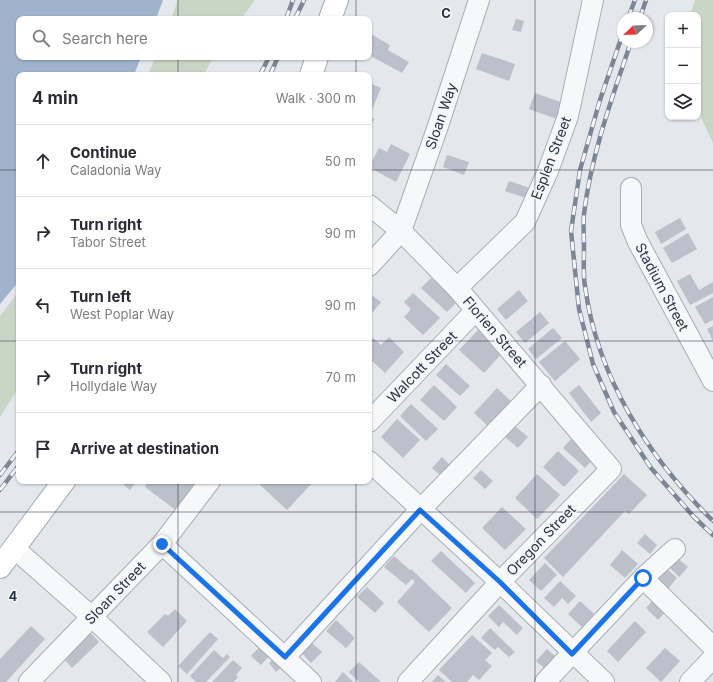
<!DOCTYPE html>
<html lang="en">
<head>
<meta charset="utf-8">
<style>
  :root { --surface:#fff; --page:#f2f2f3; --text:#2b2b33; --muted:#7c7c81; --line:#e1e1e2 }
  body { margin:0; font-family:Inter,sans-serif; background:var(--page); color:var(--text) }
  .controls { position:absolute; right:12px; top:12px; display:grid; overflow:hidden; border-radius:8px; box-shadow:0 1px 3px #0004 }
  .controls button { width:36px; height:36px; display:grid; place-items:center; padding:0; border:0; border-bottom:1px solid var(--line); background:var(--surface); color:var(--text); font:20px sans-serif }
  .compass { position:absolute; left:617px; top:12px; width:36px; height:36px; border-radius:50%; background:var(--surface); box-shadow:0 1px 3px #0004; rotate:247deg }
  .stop { position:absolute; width:12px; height:12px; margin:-9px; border:3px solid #1a73e8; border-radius:50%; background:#fff }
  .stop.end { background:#1a73e8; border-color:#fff; box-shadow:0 1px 4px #0008 }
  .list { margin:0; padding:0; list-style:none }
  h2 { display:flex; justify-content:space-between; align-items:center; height:52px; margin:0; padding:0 16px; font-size:17px }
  h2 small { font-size:13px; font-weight:400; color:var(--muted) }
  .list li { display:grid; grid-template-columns:26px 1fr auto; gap:12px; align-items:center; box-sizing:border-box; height:72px; padding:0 16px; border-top:1px solid var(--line) }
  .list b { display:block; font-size:15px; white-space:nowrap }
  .list p { margin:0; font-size:13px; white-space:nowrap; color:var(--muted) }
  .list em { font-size:13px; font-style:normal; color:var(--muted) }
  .icon { flex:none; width:22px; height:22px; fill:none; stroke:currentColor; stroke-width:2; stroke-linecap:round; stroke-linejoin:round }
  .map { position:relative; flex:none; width:713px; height:682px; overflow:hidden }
  .search { position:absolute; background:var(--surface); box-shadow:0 1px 3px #0004; left:16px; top:16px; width:356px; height:44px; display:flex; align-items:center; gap:10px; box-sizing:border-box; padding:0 14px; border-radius:8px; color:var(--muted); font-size:15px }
  .panel { position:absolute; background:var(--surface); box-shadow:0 1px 3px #0004; left:16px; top:72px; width:356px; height:412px; border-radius:8px }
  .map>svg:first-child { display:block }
  .green { fill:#c9d6c5 }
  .water { fill:#9fb4cc }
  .building { fill:#bbc0ca }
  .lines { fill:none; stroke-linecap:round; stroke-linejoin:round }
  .minor-casing { stroke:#a9aeb7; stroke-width:22 }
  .major-casing { stroke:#a3abb8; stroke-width:24 }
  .minor { stroke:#f7f8fa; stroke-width:20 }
  .major { stroke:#fff; stroke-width:22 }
  .rail-casing { stroke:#7d8696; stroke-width:4.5 }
  .rail { stroke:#f4f6f9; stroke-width:3; stroke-dasharray:9; stroke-linecap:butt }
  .route { stroke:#1a73e8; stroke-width:5 }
  .grid { fill:none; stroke:#2b3445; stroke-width:1; stroke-opacity:0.55 }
  .labels { text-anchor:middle; stroke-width:3; stroke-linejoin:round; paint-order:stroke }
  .street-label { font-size:14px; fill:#2b3445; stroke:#f4f6f9 }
  .grid-label { font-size:13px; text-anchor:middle; font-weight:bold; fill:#2b3445; stroke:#f4f6f9; stroke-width:3; stroke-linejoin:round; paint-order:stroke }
</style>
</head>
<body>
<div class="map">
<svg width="713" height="682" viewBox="0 0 713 682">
  <rect width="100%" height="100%" fill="#e4e7ec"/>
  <g class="green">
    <path d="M178,0H255L241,19H171Z"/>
    <path d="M695,0H713V143L698,111V15H690Z"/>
    <path d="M155,57H213L204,75H148Z"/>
    <path d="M19,291V387L0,417V316Z"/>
  </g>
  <path class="water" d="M0,0H163L156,19H19V57H141L134,75H19V281L0,304Z"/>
  <g class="building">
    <path d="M516,19L524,21L521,32L512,30Z"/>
    <path d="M369,33L390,45L388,50L409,62L402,73L369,55Z"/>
    <path d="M482,53L515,64L509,81L476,69Z"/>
    <path d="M369,83L381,88L369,117Z"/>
    <path d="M535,93L563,103L557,119L529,109Z"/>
    <path d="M369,117L374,119L369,130Z"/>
    <path d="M391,144L410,154L396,182L369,167L379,148L387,152Z"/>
    <path d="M447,155L469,162L464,175L443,167Z"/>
    <path d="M509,181L530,188L526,198L505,191Z"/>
    <path d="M680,218L686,229L661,244L655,232Z"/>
    <path d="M688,233L697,249L672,263L663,248Z"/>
    <path d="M690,274L699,290L713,282V293L690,305L677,281Z"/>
    <path d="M431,278L457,302L447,312L421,288Z"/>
    <path d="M519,290L528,301L506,320L497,309Z"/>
    <path d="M369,293L381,302L372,313L369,311Z"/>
    <path d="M413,293L440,318L423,335L404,317L411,309L404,302Z"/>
    <path d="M713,297V320L705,324L695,307Z"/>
    <path d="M540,312L549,323L525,343L516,332Z"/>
    <path d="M713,326V341L707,329Z"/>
    <path d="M480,328L504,351L484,373L459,350Z"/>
    <path d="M553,328L562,338L536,359L528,349Z"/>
    <path d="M389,337L404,352L385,373L369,358V342L373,338L381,345Z"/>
    <path d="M565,341L580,359L555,381L539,362Z"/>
    <path d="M446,364L470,386L460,396L436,375Z"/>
    <path d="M434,385L457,407L444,421L420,400Z"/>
    <path d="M579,385L601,413L591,422L569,393Z"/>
    <path d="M497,388L513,403L490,428L474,413Z"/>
    <path d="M411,404L438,429L426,441L400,416Z"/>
    <path d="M397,419L420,440L403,458L381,437Z"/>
    <path d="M515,426L528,437L518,448L505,437Z"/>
    <path d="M573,437L595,457L585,468L563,448Z"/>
    <path d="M558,451L579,471L564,487L543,467Z"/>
    <path d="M442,457L452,467L442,477L432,468Z"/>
    <path d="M481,470L493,481L485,489L473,478Z"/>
    <path d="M537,474L560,495L537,519L515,498Z"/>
    <path d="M624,474L647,495L629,514L625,511L563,577L544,558Z"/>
    <path d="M119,481H137L130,490Z"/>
    <path d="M149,481H200L177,511L145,487Z"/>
    <path d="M258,481H314L287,510L257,482Z"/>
    <path d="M502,507L526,529L505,550L482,528Z"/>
    <path d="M645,534L657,545L650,554L637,543Z"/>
    <path d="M622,550L638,564L625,578L610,565Z"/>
    <path d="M441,551L475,583L466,593L431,561Z"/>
    <path d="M394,556L410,570L411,569L452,608L429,632L397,602L415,582L412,579L406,585L384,567Z"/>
    <path d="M676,557L688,567L679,577L668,566Z"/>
    <path d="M545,563L557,575L541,591L529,580Z"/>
    <path d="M666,568L677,578L668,589L656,578Z"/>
    <path d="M560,581L576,596L568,604L562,598L554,607L544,598Z"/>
    <path d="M367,587L384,603L375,613L357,597Z"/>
    <path d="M656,597L669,608L658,620L646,608Z"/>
    <path d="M580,601L594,614L582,627L568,614Z"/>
    <path d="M499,605L523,628L517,635L503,622L499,627L488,616Z"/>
    <path d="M175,609L187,621L163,647L147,632L165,614L168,616Z"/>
    <path d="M336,620L355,638L346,648L326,631Z"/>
    <path d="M635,621L646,632L618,662L607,651Z"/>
    <path d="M31,626L45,639L6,682H0V659Z"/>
    <path d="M490,628L515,652L509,657L498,647L495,650L481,638Z"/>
    <path d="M88,630L99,642L72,668L63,658Z"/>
    <path d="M210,632L218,639L187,674L178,666Z"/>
    <path d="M472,635L492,653L485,660L492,666L479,680L473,675L467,682H452L439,670Z"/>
    <path d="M264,642L274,651L261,665L251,656Z"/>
    <path d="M311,642L322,652L311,663L301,652Z"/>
    <path d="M665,648L680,661L661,682L646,668Z"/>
    <path d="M547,649L555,656L544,668L536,661Z"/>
    <path d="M214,650L223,658L227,654L230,657L206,682H196L190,676Z"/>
    <path d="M279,654L286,663L276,672L269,663Z"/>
    <path d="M233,660L242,668L236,675L238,677L234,682H212Z"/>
    <path d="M359,662L381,682H359L349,672Z"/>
    <path d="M343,672L353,682H335Z"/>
    <path d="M438,675L446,682H432Z"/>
  </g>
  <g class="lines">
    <g class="minor-casing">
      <g id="minor">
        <path d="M631,188V225L638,242L713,381"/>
        <path d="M369,205L401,231L457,288L611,469L500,582L408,682"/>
        <path d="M369,266L401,231L438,126L479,0"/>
        <path d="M457,288L525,222L548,171L568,116L593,0"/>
        <path d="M369,422L475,311"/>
        <path d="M369,461L500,582L604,682"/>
        <path d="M162,544L311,682"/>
        <path d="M14,548L92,617L161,682"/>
        <path d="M643,578L713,647"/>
        <path d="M285,657L420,510L541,385"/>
        <path d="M29,682L162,544L210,481"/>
        <path d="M545,682L643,578L675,549"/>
        <path d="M690,682L713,658"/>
      </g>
    </g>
    <g class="major-casing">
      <g id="major">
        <path d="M330,19L337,0"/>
        <path d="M311,75L317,57"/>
        <path d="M0,567L64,481"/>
      </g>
    </g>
    <use href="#minor" class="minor"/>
    <use href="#major" class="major"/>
    <g class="rail-casing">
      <g id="rail">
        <path d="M628,18L635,0"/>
        <path d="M640,18L646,0"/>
        <path d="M286,19L293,0"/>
        <path d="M295,19L304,0"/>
        <path d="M623,33L600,100L580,170L571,231L579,309L593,364L614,412L651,468L694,517L713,535"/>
        <path d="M631,42C612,98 591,155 584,214C583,226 584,238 584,250C584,262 583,275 585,286C597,377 648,457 713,521"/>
        <path d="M260,75L269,57"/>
        <path d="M270,75L278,57"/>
        <path d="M0,475L19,450"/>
        <path d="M0,490L19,465"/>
      </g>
    </g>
    <use href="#rail" class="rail"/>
  </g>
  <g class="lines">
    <path class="route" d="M162,544L285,657L420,510L500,582L572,654L643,578"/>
  </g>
  <path class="grid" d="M178,0V19M356,0V19M535,0V682M178,57V75M356,57V75M0,170H19M369,170H713M0,341H19M369,341H713M178,481V682M356,481V682M0,512H713"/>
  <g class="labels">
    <g class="street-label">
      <text transform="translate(441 116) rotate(-71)" y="5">Sloan Way</text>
      <text transform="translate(551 158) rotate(-69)" y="5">Esplen Street</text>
      <text transform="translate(662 287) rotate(62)" y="5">Stadium Street</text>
      <text transform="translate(495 332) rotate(49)" y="5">Florien Street</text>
      <text transform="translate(422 367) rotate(-46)" y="5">Walcott Street</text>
      <text transform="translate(541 540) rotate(-46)" y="5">Oregon Street</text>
      <text transform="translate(115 593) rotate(-46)" y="5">Sloan Street</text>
    </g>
  </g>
  <g class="grid-label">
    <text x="446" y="18">C</text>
    <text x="13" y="601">4</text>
  </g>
</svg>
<div class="controls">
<button>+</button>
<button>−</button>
<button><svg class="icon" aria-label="layers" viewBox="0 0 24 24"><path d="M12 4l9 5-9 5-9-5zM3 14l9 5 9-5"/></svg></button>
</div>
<svg class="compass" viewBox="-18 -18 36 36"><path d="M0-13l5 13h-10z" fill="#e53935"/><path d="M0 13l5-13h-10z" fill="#7c7c81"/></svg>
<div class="stop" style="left:643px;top:578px"></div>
<div class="stop end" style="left:162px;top:544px"></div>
<div class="search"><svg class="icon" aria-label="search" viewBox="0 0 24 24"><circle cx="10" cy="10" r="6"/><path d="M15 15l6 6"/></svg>Search here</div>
<section class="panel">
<h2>4 min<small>Walk · 300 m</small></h2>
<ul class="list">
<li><svg class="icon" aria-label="ahead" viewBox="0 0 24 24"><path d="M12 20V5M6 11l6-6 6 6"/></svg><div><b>Continue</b><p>Caladonia Way</p></div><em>50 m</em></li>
<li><svg class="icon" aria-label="right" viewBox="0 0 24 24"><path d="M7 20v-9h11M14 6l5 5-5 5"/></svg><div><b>Turn right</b><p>Tabor Street</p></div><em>90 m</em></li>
<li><svg class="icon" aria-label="left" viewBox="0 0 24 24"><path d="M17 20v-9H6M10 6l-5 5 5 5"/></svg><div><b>Turn left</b><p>West Poplar Way</p></div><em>90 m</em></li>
<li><svg class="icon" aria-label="right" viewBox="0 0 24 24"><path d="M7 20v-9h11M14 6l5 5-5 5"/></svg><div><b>Turn right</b><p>Hollydale Way</p></div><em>70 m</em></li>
<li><svg class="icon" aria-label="arrive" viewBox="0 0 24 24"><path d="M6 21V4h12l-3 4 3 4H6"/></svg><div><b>Arrive at destination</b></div></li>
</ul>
</section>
</div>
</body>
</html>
